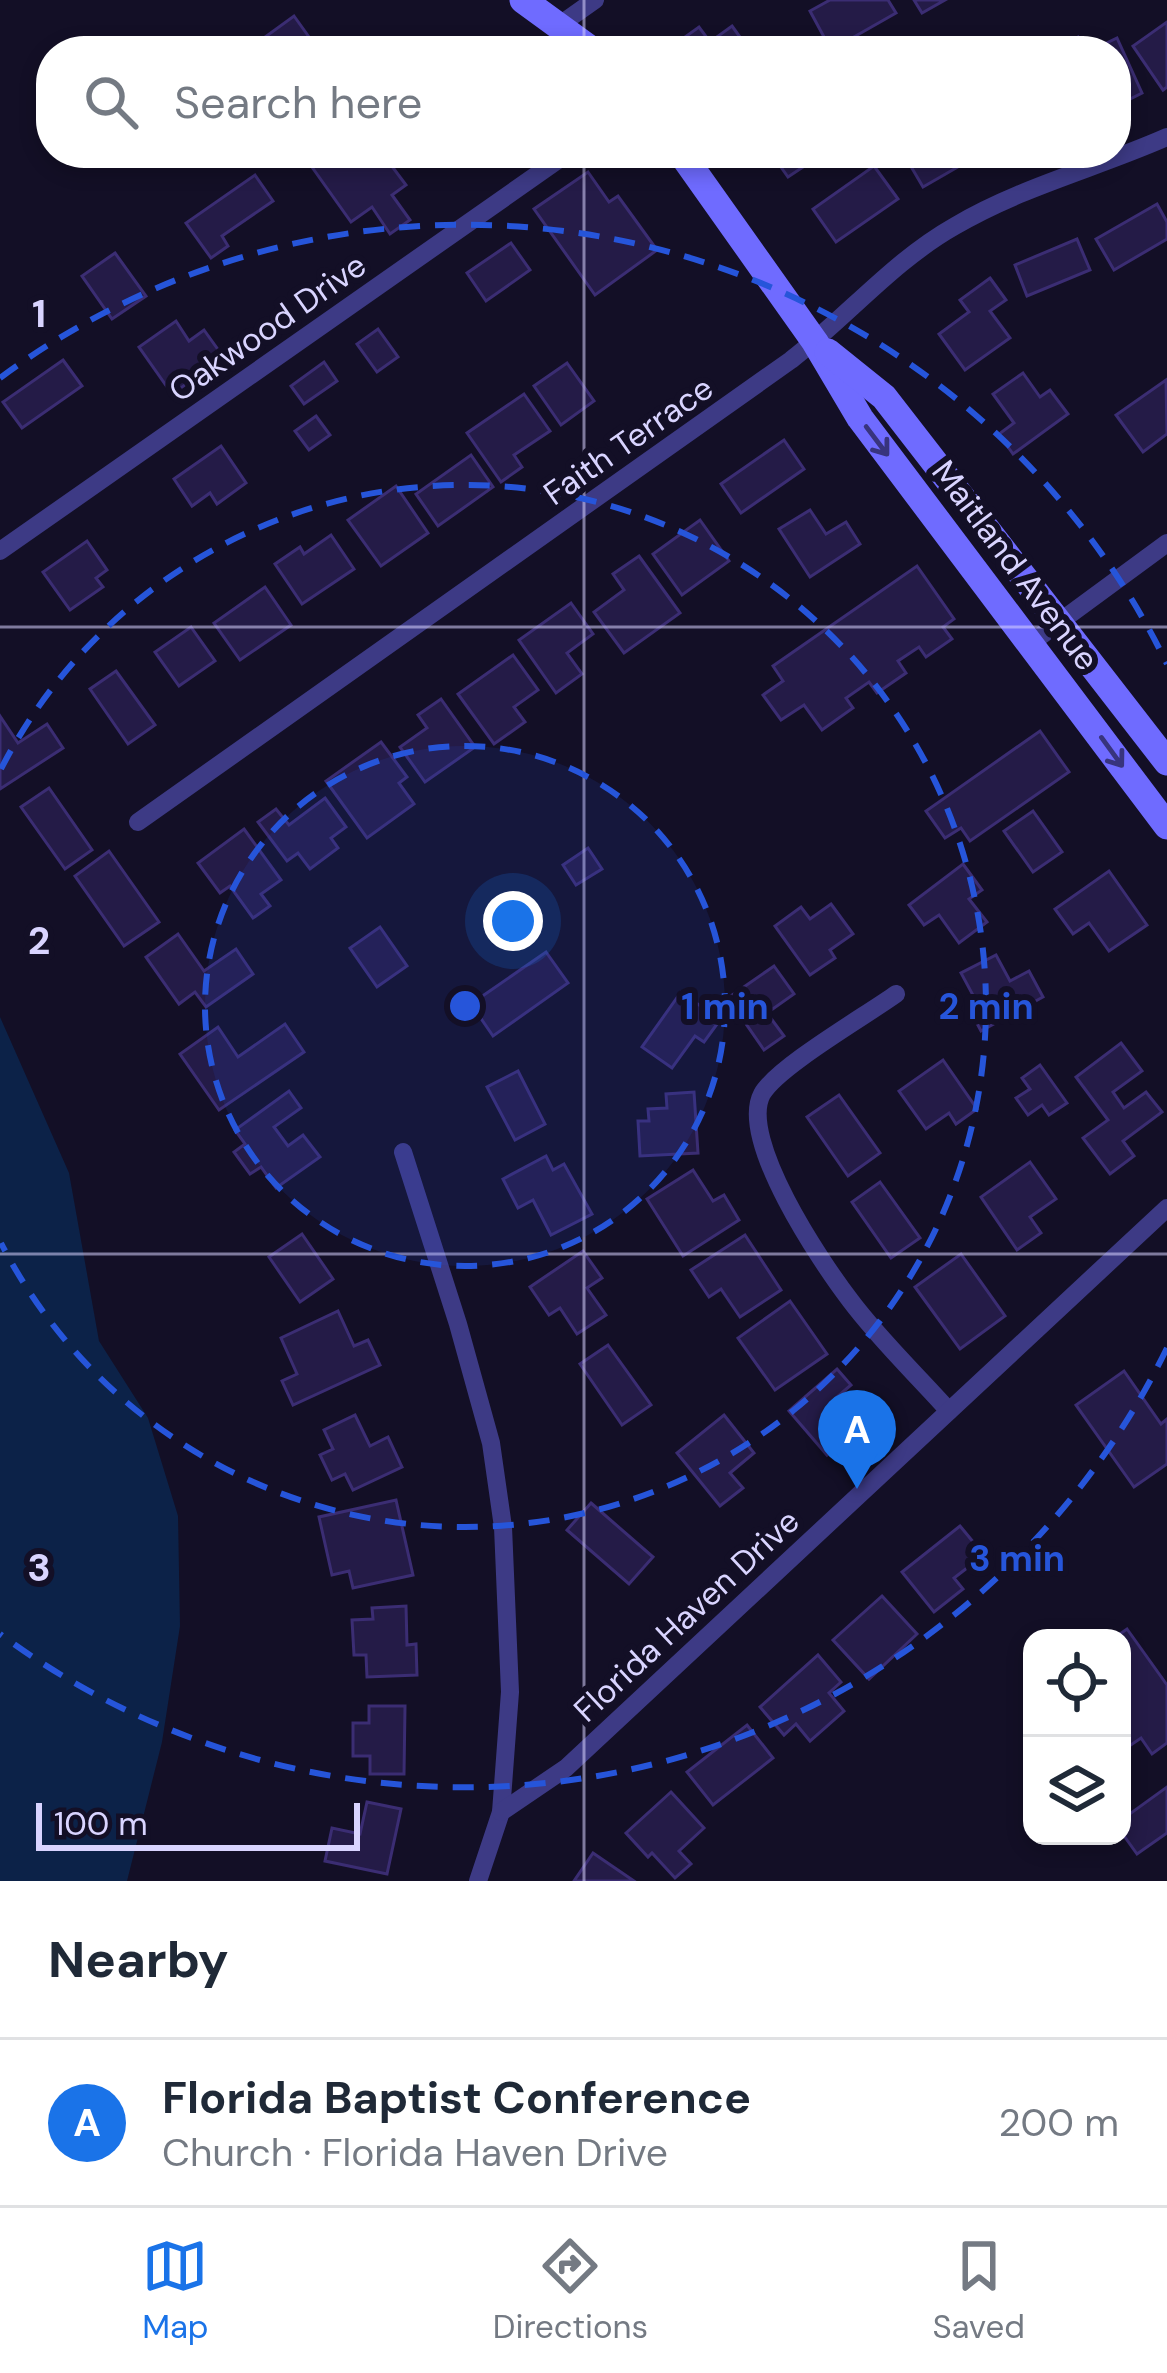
<!DOCTYPE html>
<html lang="en">
<head>
<meta charset="utf-8">
<style>
  :root { --surface:#fff; --page:#f6f6f7; --text:#1f2937; --muted:#747a83; --line:#e0e1e3; --accent:#1a73e8 }
  body { margin:0; font-family:"DM Sans",sans-serif; background:var(--page); color:var(--text) }
  .controls { position:absolute; right:36px; bottom:36px; display:grid; overflow:hidden; border-radius:24px; box-shadow:0 6px 18px #0003 }
  .controls button { width:108px; height:108px; display:grid; place-items:center; padding:0; border:0; border-bottom:3px solid var(--line); background:var(--surface); color:var(--text); font:60px sans-serif }
  .scale { position:absolute; left:36px; bottom:30px; width:324px; box-sizing:border-box; padding-left:12px; border:6px solid #d9d4ff; border-top:0; font-size:33px; line-height:42px; white-space:nowrap; color:#d9d4ff; -webkit-text-stroke:9px #130f26; paint-order:stroke }
  .you { position:absolute; left:513px; top:921px; width:42px; height:42px; margin:-30px; border:9px solid #fff; border-radius:50%; background:#1a73e8; box-shadow:0 0 0 18px #1a73e833 }
  .badge { display:grid; place-items:center; width:78px; height:78px; border-radius:50%; background:var(--accent); color:#fff; font-size:39px; font-weight:700 }
  .pin { position:absolute; translate:-50% -99px; filter:drop-shadow(0 3px 6px #0008) }
  .pin::after { content:''; position:absolute; top:63px; width:42px; height:36px; background:inherit; clip-path:polygon(0 0,100% 0,50% 100%) }
  .list { margin:0; padding:0; list-style:none }
  h2 { display:flex; justify-content:space-between; align-items:center; height:156px; margin:0; padding:0 48px; font-size:51px }
  h2 small { font-size:39px; font-weight:400; color:var(--muted) }
  .list li { display:grid; grid-template-columns:78px 1fr auto; gap:36px; align-items:center; box-sizing:border-box; height:168px; padding:0 48px; border-top:3px solid var(--line) }
  .list b { display:block; font-size:45px; white-space:nowrap }
  .list p { margin:0; font-size:39px; white-space:nowrap; color:var(--muted) }
  .list em { font-size:39px; font-style:normal; color:var(--muted) }
  .icon { flex:none; width:66px; height:66px; fill:none; stroke:currentColor; stroke-width:2; stroke-linecap:round; stroke-linejoin:round }
  .map { position:relative; flex:none; width:1167px; height:1881px; overflow:hidden }
  .search { position:absolute; background:var(--surface); box-shadow:0 6px 18px #0003; left:36px; right:36px; top:36px; height:132px; display:flex; align-items:center; gap:30px; box-sizing:border-box; padding:0 42px; border-radius:48px; color:var(--muted); font-size:45px }
  .sheet { height:324px; background:var(--surface) }
  nav { display:flex; justify-content:space-around; align-items:center; box-sizing:border-box; height:168px; border-top:3px solid var(--line); background:var(--surface); font-size:33px; color:var(--muted) }
  nav a { display:grid; justify-items:center; gap:6px }
  nav .on { color:var(--accent) }
  .map>svg:first-child { display:block }
  .water { fill:#0c2248 }
  .building { fill:#241b47; stroke:#3b2d73; stroke-width:3 }
  .lines { fill:none; stroke-linecap:round; stroke-linejoin:round }
  .street { stroke:#3d3a85; stroke-width:18 }
  .secondary { stroke:#6f6bff; stroke-width:27 }
  .oneway { stroke:#38347d }
  .grid { fill:none; stroke:#d9d4ff; stroke-width:3; stroke-opacity:0.55 }
  .ring { fill:none; stroke:#2655da; stroke-width:6; stroke-dasharray:21 15 }
  .labels { text-anchor:middle; stroke-width:12; stroke-linejoin:round; paint-order:stroke }
  .street-label { font-size:33px; fill:#d9d4ff; stroke:#130f26 }
  .grid-label { font-size:39px; text-anchor:middle; font-weight:bold; fill:#d9d4ff; stroke:#130f26; stroke-width:12; stroke-linejoin:round; paint-order:stroke }
  .centre { fill:#2655da; stroke:#130f26; stroke-width:6 }
  .ring-label { font-size:36px; text-anchor:middle; font-weight:bold; fill:#2655da; stroke:#130f26; stroke-width:12; stroke-linejoin:round; paint-order:stroke }
</style>
</head>
<body>
<div class="map">
<svg width="1167" height="1881" viewBox="0 0 1167 1881">
  <rect width="100%" height="100%" fill="#130f26"/>
  <path class="water" d="M0,1017L69,1173L99,1341L148,1418L178,1516L180,1626L162,1742L127,1881H0Z"/>
  <g class="building">
    <path d="M830,0H888L896,13L831,50L810,11Z"/>
    <path d="M914,0H945L922,13Z"/>
    <path d="M294,16L319,51H246Z"/>
    <path d="M1167,22V87L1163,90L1133,46Z"/>
    <path d="M732,26L750,51H695L685,37L699,27L710,42Z"/>
    <path d="M1078,37L1084,51H1050Z"/>
    <path d="M1117,38L1142,93L1116,106V51H1090Z"/>
    <path d="M302,153H382L406,185L392,195L410,220L390,234L372,207L351,222Z"/>
    <path d="M771,153H811L815,159L788,177Z"/>
    <path d="M914,153H982L923,187L906,158Z"/>
    <path d="M874,166L898,199L836,242L813,209Z"/>
    <path d="M588,172L609,202L618,196L657,250L595,295L534,209Z"/>
    <path d="M255,175L273,201L222,236L228,246L211,258L186,223Z"/>
    <path d="M1157,204L1167,222V239L1114,270L1096,239Z"/>
    <path d="M1077,239L1090,270L1027,296L1015,265Z"/>
    <path d="M511,243L530,270L486,301L467,273Z"/>
    <path d="M115,253L146,296L112,319L82,276Z"/>
    <path d="M990,278L1006,300L990,311L1010,338L965,370L939,334L969,312L960,300Z"/>
    <path d="M176,321L189,341L204,330L224,358L172,394L139,347Z"/>
    <path d="M378,329L398,357L377,372L357,344Z"/>
    <path d="M63,360L82,386L22,428L3,402Z"/>
    <path d="M324,362L337,381L304,404L291,386Z"/>
    <path d="M567,363L594,401L561,425L534,386Z"/>
    <path d="M1023,373L1040,397L1050,390L1068,414L1013,454L999,434L1014,423L993,394Z"/>
    <path d="M1166,380L1167,434L1143,452L1116,415Z"/>
    <path d="M524,394L550,431L514,455L522,467L501,482L467,433Z"/>
    <path d="M316,416L330,435L309,450L295,431Z"/>
    <path d="M784,440L804,469L741,513L721,484Z"/>
    <path d="M221,446L246,483L217,504L210,493L192,506L174,479Z"/>
    <path d="M471,455L493,487L438,526L416,494Z"/>
    <path d="M396,486L428,533L381,566L348,520Z"/>
    <path d="M810,510L826,534L846,522L860,544L810,577L779,529Z"/>
    <path d="M700,520L729,561L682,595L653,554Z"/>
    <path d="M331,535L354,569L302,604L275,564L300,547L304,554Z"/>
    <path d="M87,541L107,570L96,578L103,587L70,610L43,572Z"/>
    <path d="M639,556L680,613L624,653L594,612L624,590L613,574Z"/>
    <path d="M917,566L954,619L943,627L952,639L926,657L919,647L898,661L906,673L877,693L869,682L846,698L853,708L822,730L804,705L781,720L763,695L783,681L773,666Z"/>
    <path d="M265,587L291,625L240,660L214,623Z"/>
    <path d="M571,603L593,634L567,653L582,674L556,693L519,640Z"/>
    <path d="M191,627L215,661L179,686L155,652Z"/>
    <path d="M513,655L538,690L514,707L525,722L494,744L458,694Z"/>
    <path d="M116,671L155,725L128,744L90,689Z"/>
    <path d="M441,699L475,747L425,782L400,747L427,728L418,715Z"/>
    <path d="M0,716L18,743L47,724L63,748L0,789Z"/>
    <path d="M1040,731L1069,772L970,841L961,828L945,838L926,811Z"/>
    <path d="M381,742L407,777L399,783L414,804L367,838L326,781Z"/>
    <path d="M49,788L92,850L65,869L21,807Z"/>
    <path d="M325,798L346,827L331,838L338,848L310,869L298,853L287,861L258,822L276,809L289,825Z"/>
    <path d="M1033,811L1062,852L1033,872L1004,831Z"/>
    <path d="M244,829L281,880L261,894L270,906L253,918L230,886L220,893L198,863Z"/>
    <path d="M588,848L602,869L576,885L563,865Z"/>
    <path d="M109,851L159,922L124,946L75,876Z"/>
    <path d="M963,864L982,890L969,899L987,922L959,943L939,915L924,925L909,905Z"/>
    <path d="M1109,871L1147,925L1109,951L1089,923L1073,934L1055,909Z"/>
    <path d="M831,904L853,934L830,950L835,958L810,975L775,926L801,907L810,919Z"/>
    <path d="M380,927L407,966L377,987L350,948Z"/>
    <path d="M178,934L204,971L236,949L253,974L206,1007L195,992L179,1004L146,957Z"/>
    <path d="M546,952L568,983L493,1036L471,1004Z"/>
    <path d="M996,955L1010,981L1029,971L1043,997L981,1031L972,1014L981,1010L961,973Z"/>
    <path d="M774,966L794,994L767,1013L784,1036L764,1050L728,998Z"/>
    <path d="M681,992L720,1020L704,1042L695,1036L672,1068L642,1047Z"/>
    <path d="M285,1024L304,1052L219,1110L180,1054L218,1027L238,1057Z"/>
    <path d="M1121,1043L1142,1071L1113,1092L1124,1108L1146,1092L1162,1112L1123,1141L1134,1156L1110,1174L1083,1138L1108,1120L1076,1077Z"/>
    <path d="M943,1060L977,1109L956,1124L949,1113L926,1129L899,1091Z"/>
    <path d="M1040,1065L1067,1103L1049,1115L1042,1105L1028,1115L1016,1098L1030,1089L1022,1078Z"/>
    <path d="M518,1071L545,1124L515,1140L487,1087Z"/>
    <path d="M289,1091L301,1108L274,1127L288,1146L303,1135L320,1157L276,1188L261,1167L250,1174L234,1152L245,1144L235,1130Z"/>
    <path d="M694,1092L698,1153L640,1156L638,1121H649L648,1109L667,1108L666,1094Z"/>
    <path d="M839,1095L880,1153L848,1176L807,1117Z"/>
    <path d="M546,1156L553,1170L564,1164L592,1214L551,1235L533,1200L518,1208L503,1179Z"/>
    <path d="M1030,1162L1056,1199L1030,1217L1041,1233L1017,1250L981,1197Z"/>
    <path d="M693,1170L713,1201L724,1195L739,1220L683,1256L647,1199Z"/>
    <path d="M880,1182L920,1238L891,1258L852,1202Z"/>
    <path d="M302,1234L333,1279L300,1302L269,1257Z"/>
    <path d="M745,1235L781,1290L740,1317L721,1289L709,1297L691,1270Z"/>
    <path d="M583,1251L602,1278L587,1288L606,1315L577,1334L560,1308L549,1315L530,1287Z"/>
    <path d="M961,1254L1005,1316L960,1349L915,1287Z"/>
    <path d="M790,1301L827,1354L775,1390L738,1338Z"/>
    <path d="M338,1311L354,1346L368,1340L380,1365L293,1405L282,1381L297,1374L281,1338Z"/>
    <path d="M608,1345L651,1405L622,1425L580,1364Z"/>
    <path d="M837,1369L851,1385L837,1397L861,1425L827,1455L789,1411Z"/>
    <path d="M1124,1371L1161,1424L1167,1419V1464L1134,1487L1076,1405Z"/>
    <path d="M355,1415L370,1446L388,1437L402,1467L353,1490L345,1474L332,1480L320,1455L333,1449L324,1430Z"/>
    <path d="M724,1415L754,1453L730,1473L743,1488L720,1506L677,1453Z"/>
    <path d="M396,1500L413,1575L353,1588L349,1571L332,1575L319,1517Z"/>
    <path d="M591,1503L653,1557L629,1584L567,1530Z"/>
    <path d="M960,1526L984,1555L954,1578L963,1589L934,1612L902,1572Z"/>
    <path d="M882,1596L917,1634L869,1679L833,1640Z"/>
    <path d="M406,1606L407,1645L416,1644L417,1675L367,1677L366,1655H354L352,1620L373,1619L372,1608Z"/>
    <path d="M1127,1629L1167,1685V1743L1152,1754L1141,1738L1122,1751V1638H1114Z"/>
    <path d="M818,1655L841,1682L829,1693L844,1711L810,1741L796,1724L784,1735L760,1707Z"/>
    <path d="M369,1706H405L404,1774H370V1756H353V1723H369Z"/>
    <path d="M747,1725L773,1758L713,1805L687,1772Z"/>
    <path d="M1167,1787V1833L1137,1854L1122,1833V1809L1127,1816Z"/>
    <path d="M671,1792L704,1828L679,1851L691,1864L675,1878L652,1853L648,1857L626,1833Z"/>
    <path d="M367,1802L401,1809L387,1874L325,1861L332,1828L360,1834Z"/>
    <path d="M593,1853L634,1881H574Z"/>
  </g>
  <g class="lines">
    <g class="street">
      <path d="M561,24L595,0"/>
      <path d="M0,551L568,153"/>
      <path d="M1031,643L1167,543"/>
      <path d="M138,822L791,360C847,317 893,261 955,226C1021,187 1097,168 1167,137"/>
      <path d="M896,994C867,1015 777,1067 762,1094C738,1139 821,1262 850,1300C879,1339 916,1374 949,1411"/>
      <path d="M403,1152L458,1324L491,1443L503,1527L510,1692L501,1812L478,1881"/>
      <path d="M501,1812L566,1768L1167,1208"/>
    </g>
    <g class="secondary">
      <path d="M523,0L593,51"/>
      <path d="M681,153L815,342L860,418L1167,826"/>
      <path d="M828,352L884,397L1167,762"/>
    </g>
  </g>
  <defs><path id="oneway-shaft" d="M-6 0H5M1.5-3L5.5 0L1.5 3" fill="none" stroke-width="1.6" stroke-linecap="round" stroke-linejoin="round" transform="scale(3)"/></defs>
  <g class="oneway">
    <use href="#oneway-shaft" transform="translate(877 441) rotate(53)"/>
    <use href="#oneway-shaft" transform="translate(1112 752) rotate(54)"/>
  </g>
  <path class="grid" d="M584,0V51M584,153V1881M0,627H1167M0,1254H1167"/>
  <circle cx="465" cy="1006" r="260" fill="#2655da" fill-opacity=".12"/>
  <g class="ring">
    <circle cx="465" cy="1006" r="260"/>
    <path d="M1 769A521 521 0 1 1 1 1243"/>
    <path d="M1167 1348A781 781 0 0 1 0 1634M0 378A781 781 0 0 1 1167 664"/>
  </g>
  <g class="labels">
    <g class="street-label">
      <text transform="translate(267 327) rotate(-35)" y="12">Oakwood Drive</text>
      <text transform="translate(628 440) rotate(-35)" y="12">Faith Terrace</text>
      <text transform="translate(1016 565) rotate(53)" y="12">Maitland Avenue</text>
      <text transform="translate(686 1615) rotate(-43)" y="12">Florida Haven Drive</text>
    </g>
  </g>
  <g class="grid-label">
    <text x="39" y="327">1</text>
    <text x="39" y="954">2</text>
    <text x="39" y="1581">3</text>
  </g>
  <circle cx="465" cy="1006" r="18" class="centre"/>
  <g class="ring-label">
    <text x="725" y="1019">1 min</text>
    <text x="986" y="1019">2 min</text>
    <text x="1017" y="1571">3 min</text>
  </g>
</svg>
<div class="controls">
<button><svg class="icon" aria-label="locate" viewBox="0 0 24 24"><circle cx="12" cy="12" r="6"/><path d="M12 2v4M12 18v4M2 12h4M18 12h4"/></svg></button>
<button><svg class="icon" aria-label="layers" viewBox="0 0 24 24"><path d="M12 4l9 5-9 5-9-5zM3 14l9 5 9-5"/></svg></button>
</div>
<div class="scale">100 m</div>
<div class="you"></div>
<div class="pin badge" style="left:857px;top:1489px">A</div>
<div class="search"><svg class="icon" aria-label="search" viewBox="0 0 24 24"><circle cx="10" cy="10" r="6"/><path d="M15 15l6 6"/></svg>Search here</div>
</div>
<section class="sheet">
<h2>Nearby<small></small></h2>
<ul class="list">
<li><span class="badge">A</span><div><b>Florida Baptist Conference</b><p>Church · Florida Haven Drive</p></div><em>200 m</em></li>
</ul>
</section>
<nav>
<a class="on"><svg class="icon" aria-label="map" viewBox="0 0 24 24"><path d="M3 6l6-2 6 2 6-2v14l-6 2-6-2-6 2zM9 4v14M15 6v14"/></svg>Map</a>
<a><svg class="icon" aria-label="directions" viewBox="0 0 24 24"><path d="M12 3l9 9-9 9-9-9zM9 14v-3h6M13 9l2 2-2 2"/></svg>Directions</a>
<a><svg class="icon" aria-label="saved" viewBox="0 0 24 24"><path d="M7 4h10v16l-5-4-5 4z"/></svg>Saved</a>
</nav>
</body>
</html>
